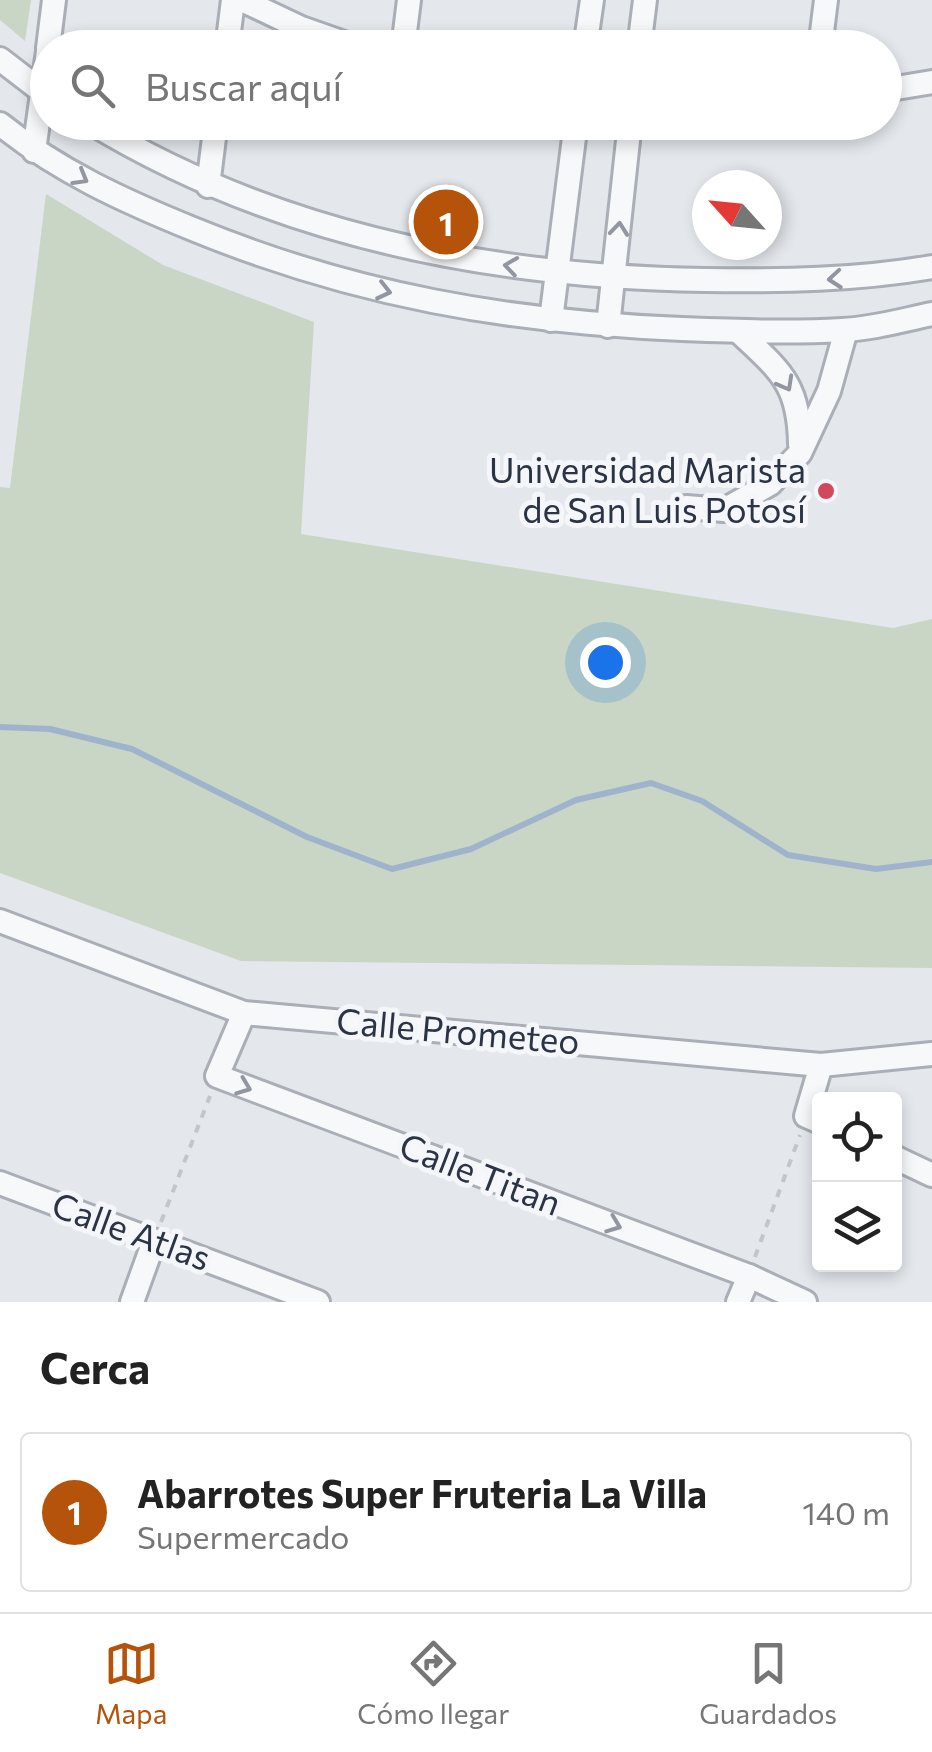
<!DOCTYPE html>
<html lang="es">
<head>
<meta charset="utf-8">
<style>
  :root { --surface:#fff; --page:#f2f2f2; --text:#222; --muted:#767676; --line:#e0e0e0; --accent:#b45309 }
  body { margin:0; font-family:Commissioner,sans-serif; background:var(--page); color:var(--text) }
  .controls { position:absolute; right:30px; bottom:30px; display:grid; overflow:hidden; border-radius:10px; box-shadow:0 5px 15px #0003 }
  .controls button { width:90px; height:90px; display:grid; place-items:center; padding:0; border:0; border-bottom:2px solid var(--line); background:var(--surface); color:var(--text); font:50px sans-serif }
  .compass { position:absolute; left:692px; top:170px; width:90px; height:90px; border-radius:50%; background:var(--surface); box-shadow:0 5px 15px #0003; rotate:297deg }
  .you { position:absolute; left:605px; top:662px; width:35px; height:35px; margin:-25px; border:8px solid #fff; border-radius:50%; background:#1a73e8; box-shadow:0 0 0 15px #1a73e833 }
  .badge { display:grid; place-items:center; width:65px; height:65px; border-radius:50%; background:var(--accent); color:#fff; font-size:32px; font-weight:700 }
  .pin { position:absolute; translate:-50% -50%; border:5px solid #fff; box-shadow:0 2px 10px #0006 }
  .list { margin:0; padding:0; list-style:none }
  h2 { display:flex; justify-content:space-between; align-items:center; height:130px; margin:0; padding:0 40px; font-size:42px }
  h2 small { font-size:32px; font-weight:400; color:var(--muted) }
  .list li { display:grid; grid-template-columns:65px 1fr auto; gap:30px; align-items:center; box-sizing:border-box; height:160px; margin:0 20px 20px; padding:0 20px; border:2px solid var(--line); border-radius:10px }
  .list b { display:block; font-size:38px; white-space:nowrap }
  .list p { margin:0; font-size:32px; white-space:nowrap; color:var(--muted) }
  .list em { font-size:32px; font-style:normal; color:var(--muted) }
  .icon { flex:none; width:55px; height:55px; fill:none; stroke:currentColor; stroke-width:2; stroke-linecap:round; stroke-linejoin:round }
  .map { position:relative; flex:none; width:932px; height:1302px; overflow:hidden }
  .search { position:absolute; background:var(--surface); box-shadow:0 5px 15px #0003; left:30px; right:30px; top:30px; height:110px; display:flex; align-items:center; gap:25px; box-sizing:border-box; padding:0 35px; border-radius:55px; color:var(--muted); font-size:38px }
  .sheet { height:310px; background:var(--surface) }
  nav { display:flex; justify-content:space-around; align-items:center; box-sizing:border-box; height:140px; border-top:2px solid var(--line); background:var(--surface); font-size:28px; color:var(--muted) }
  nav a { display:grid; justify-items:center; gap:5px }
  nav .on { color:var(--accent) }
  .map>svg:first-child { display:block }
  .green { fill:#c9d6c5 }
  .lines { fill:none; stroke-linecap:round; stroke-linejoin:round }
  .stream { stroke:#9fb4cc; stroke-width:6 }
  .minor-casing { stroke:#a9aeb7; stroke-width:28 }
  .path { stroke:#c2c5cb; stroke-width:4; stroke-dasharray:8 8; stroke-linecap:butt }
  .minor { stroke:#f7f8fa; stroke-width:22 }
  .oneway { stroke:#9196a0 }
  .poi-dot { fill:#d1495b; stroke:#f4f6f9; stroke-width:4 }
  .labels { text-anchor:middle; stroke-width:10; stroke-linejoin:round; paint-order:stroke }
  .poi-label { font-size:35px; fill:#2b3445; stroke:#f4f6f9; text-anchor:end }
  .street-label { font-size:35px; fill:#2b3445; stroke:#f4f6f9 }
</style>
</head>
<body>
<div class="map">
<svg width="932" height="1302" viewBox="0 0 932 1302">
  <rect width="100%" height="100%" fill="#e4e7ec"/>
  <g class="green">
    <path d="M0,0H31L25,41L0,20Z"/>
    <path d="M46,194L163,265L314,322L301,534L893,628L932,619V968L241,961L0,873V487L10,488Z"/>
  </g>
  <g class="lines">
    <path class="stream" d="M0,727L50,729L132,749L307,837L392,869L471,849L576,800L651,783L702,801L788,855L876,869L932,862"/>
    <g class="minor-casing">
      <g id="minor">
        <path d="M242,0L301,28L358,48"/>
        <path d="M48,48L54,0"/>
        <path d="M227,48L233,0"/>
        <path d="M403,48L409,0"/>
        <path d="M585,48L592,0"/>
        <path d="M639,48L645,0"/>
        <path d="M820,48L826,0"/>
        <path d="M0,59L48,96"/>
        <path d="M884,90L932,82"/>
        <path d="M90,122C276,235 491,277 706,280C782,281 856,280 932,267"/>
        <path d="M0,124C58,171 124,201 193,229C354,295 509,322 682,329C735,331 789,333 842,330C872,329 903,320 932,314"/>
        <path d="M34,151L48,51"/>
        <path d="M208,186L216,122"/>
        <path d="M551,320L576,122"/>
        <path d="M608,326L630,122"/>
        <path d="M738,331C780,371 799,383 800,444"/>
        <path d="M686,507L724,510L770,484L800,453L829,391L846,330"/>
        <path d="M0,921L244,1013L821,1065L932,1054"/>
        <path d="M244,1013L217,1076L749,1276L805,1302"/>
        <path d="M820,1122L806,1116L821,1065"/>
        <path d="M894,1157L932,1175"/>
        <path d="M0,1183L318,1302"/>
        <path d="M132,1302L154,1241"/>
        <path d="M738,1302L749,1276"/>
      </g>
    </g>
    <g class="path">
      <path d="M161,1222L210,1096"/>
      <path d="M755,1257L800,1135"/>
    </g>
    <use href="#minor" class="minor"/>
  </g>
  <defs><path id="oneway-chevron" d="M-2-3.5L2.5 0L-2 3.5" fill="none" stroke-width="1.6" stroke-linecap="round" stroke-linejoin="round" transform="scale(2.5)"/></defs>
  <g class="oneway">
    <use href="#oneway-chevron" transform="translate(81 178) rotate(30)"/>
    <use href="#oneway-chevron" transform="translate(619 229) rotate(-84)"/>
    <use href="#oneway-chevron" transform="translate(511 266) rotate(-172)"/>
    <use href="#oneway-chevron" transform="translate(835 279) rotate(175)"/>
    <use href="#oneway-chevron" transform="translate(384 291) rotate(13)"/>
    <use href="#oneway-chevron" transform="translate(786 384) rotate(61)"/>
    <use href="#oneway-chevron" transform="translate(244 1087) rotate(21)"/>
    <use href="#oneway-chevron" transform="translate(614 1225) rotate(21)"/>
  </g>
  <circle class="poi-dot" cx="826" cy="491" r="10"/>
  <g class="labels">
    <g class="poi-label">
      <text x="806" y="483">Universidad Marista<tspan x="806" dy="40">de San Luis Potosí</tspan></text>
    </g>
    <g class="street-label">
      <text transform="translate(458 1032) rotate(5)" y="12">Calle Prometeo</text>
      <text transform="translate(480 1175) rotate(21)" y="12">Calle Titan</text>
      <text transform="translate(131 1232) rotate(20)" y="12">Calle Atlas</text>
    </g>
  </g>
</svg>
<div class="controls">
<button><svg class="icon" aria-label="locate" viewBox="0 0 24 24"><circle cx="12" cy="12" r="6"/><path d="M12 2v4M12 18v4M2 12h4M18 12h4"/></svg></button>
<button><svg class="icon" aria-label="layers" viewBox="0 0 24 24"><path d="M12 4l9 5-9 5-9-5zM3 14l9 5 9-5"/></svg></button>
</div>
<svg class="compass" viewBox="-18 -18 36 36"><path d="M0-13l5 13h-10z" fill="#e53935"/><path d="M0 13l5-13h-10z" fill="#767676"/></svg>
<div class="you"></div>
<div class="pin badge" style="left:446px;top:222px">1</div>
<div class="search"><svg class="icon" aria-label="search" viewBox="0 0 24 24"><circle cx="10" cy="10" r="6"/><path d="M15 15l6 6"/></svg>Buscar aquí</div>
</div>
<section class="sheet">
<h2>Cerca<small></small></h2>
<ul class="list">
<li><span class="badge">1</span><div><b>Abarrotes Super Fruteria La Villa</b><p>Supermercado</p></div><em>140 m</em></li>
</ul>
</section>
<nav>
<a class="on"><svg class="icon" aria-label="map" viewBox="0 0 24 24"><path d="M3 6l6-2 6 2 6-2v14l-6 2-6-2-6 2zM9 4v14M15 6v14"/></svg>Mapa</a>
<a><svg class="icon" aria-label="directions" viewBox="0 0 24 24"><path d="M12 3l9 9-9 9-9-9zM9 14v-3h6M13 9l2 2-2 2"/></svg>Cómo llegar</a>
<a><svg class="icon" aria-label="saved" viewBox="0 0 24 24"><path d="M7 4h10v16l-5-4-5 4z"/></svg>Guardados</a>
</nav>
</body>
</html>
